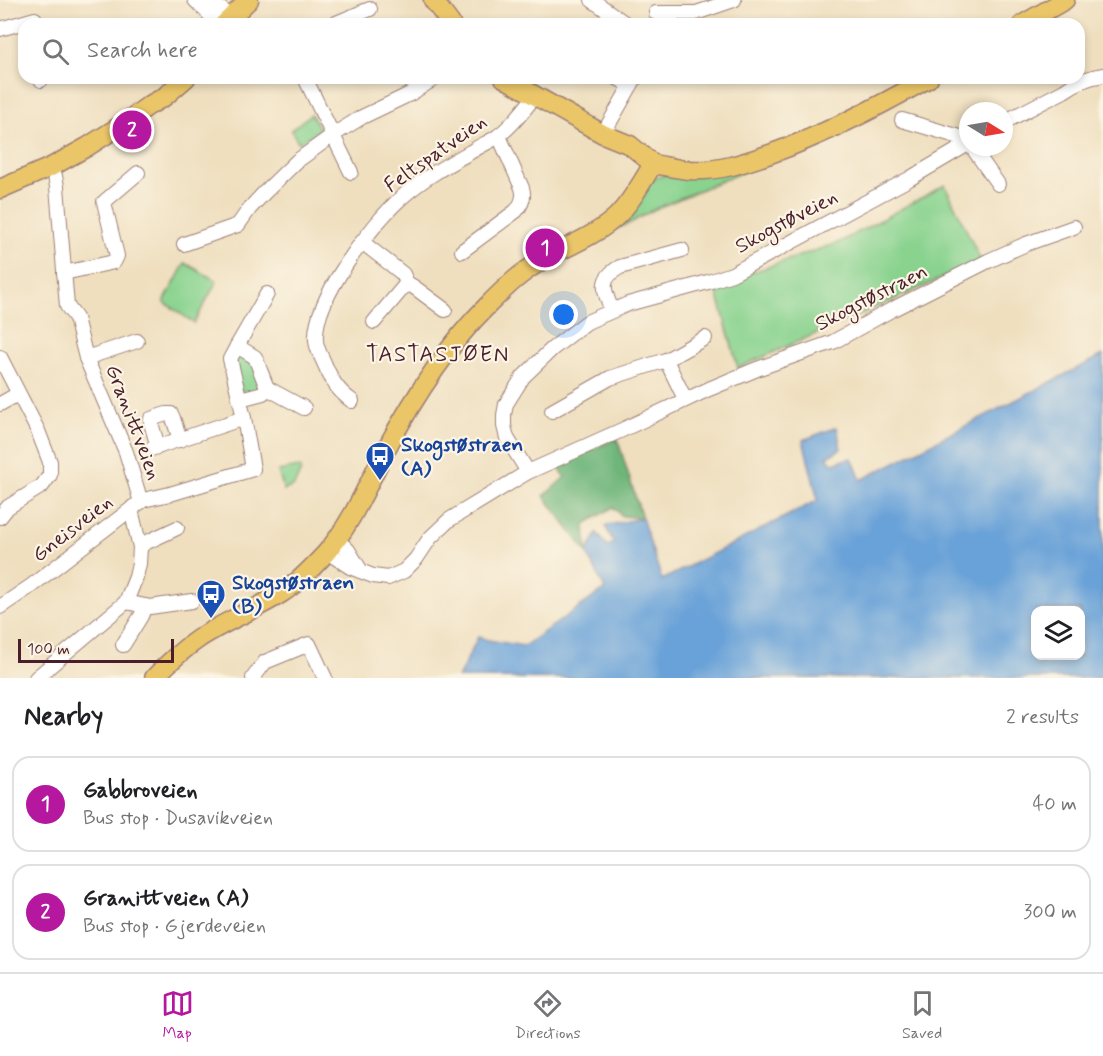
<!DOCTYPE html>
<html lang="en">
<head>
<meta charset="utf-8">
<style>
  :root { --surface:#fff; --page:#f2f2f2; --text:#202124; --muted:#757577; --line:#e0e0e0; --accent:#b5179e }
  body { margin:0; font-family:Mynerve,sans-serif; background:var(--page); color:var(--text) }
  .controls { position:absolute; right:18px; bottom:18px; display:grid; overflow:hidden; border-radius:12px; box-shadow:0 3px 9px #0003 }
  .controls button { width:54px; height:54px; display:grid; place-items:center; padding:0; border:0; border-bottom:2px solid var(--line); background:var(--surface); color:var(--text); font:30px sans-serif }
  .compass { position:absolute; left:959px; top:102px; width:54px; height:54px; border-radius:50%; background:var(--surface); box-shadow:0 3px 9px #0003; rotate:101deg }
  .scale { position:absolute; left:18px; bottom:15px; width:156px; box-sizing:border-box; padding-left:6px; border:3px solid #4a1f2b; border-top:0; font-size:16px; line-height:21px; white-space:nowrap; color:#4a1f2b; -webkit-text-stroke:4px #fcf5e5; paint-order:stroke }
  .you { position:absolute; left:564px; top:315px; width:21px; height:21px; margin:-15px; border:4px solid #fff; border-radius:50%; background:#1a73e8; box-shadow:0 0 0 9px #1a73e833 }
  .badge { display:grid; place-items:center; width:39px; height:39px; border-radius:50%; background:var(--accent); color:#fff; font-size:20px; font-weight:700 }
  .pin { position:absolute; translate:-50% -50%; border:3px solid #fff; box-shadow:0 2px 6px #0006 }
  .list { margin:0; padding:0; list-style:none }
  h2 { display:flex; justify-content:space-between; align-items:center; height:78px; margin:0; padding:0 24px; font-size:26px }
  h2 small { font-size:20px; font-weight:400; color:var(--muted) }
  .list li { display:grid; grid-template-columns:39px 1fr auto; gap:18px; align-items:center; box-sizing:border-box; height:96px; margin:0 12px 12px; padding:0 12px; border:2px solid var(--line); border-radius:18px }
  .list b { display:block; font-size:22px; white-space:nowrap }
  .list p { margin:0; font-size:20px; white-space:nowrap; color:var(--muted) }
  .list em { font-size:20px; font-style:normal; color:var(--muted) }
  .icon { flex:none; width:33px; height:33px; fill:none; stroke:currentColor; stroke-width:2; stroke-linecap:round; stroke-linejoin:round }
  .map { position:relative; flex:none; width:1103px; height:678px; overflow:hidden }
  .search { position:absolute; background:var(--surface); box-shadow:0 3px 9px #0003; left:18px; right:18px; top:18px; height:66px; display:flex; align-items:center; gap:15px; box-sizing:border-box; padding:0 21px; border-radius:18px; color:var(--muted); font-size:22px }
  .sheet { height:294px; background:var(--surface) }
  nav { display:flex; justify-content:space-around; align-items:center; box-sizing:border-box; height:84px; border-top:2px solid var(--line); background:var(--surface); font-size:16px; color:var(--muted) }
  nav a { display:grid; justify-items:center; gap:3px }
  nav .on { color:var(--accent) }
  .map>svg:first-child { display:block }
  .green { fill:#89d38f; stroke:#6a795d; stroke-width:1.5 }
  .forest { fill:#6eb57a; stroke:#5c6a52; stroke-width:1.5 }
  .water { fill:#69a2d8; stroke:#5a6082; stroke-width:1.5; fill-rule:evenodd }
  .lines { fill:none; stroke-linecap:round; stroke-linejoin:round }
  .minor-casing { stroke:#9c7f75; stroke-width:16 }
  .major-casing { stroke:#9c7f75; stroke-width:21 }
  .minor { stroke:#fff; stroke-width:14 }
  .major { stroke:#ebc669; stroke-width:18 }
  .labels { text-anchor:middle; stroke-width:4.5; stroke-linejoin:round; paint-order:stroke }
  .street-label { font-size:21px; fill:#4a1f2b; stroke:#fcf5e5 }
  .transit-label { font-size:21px; font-weight:bold; fill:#164399; stroke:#fcf5e5; text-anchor:start }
  .neighbourhood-label { font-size:22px; letter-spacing:1.5px; fill:#4a1f2b; stroke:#fcf5e5 }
</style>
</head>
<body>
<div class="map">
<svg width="1103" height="678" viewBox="0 0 1103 678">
  <rect width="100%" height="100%" fill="#fcf5e5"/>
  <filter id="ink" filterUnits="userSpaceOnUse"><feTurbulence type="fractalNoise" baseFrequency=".0167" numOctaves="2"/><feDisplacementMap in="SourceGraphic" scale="12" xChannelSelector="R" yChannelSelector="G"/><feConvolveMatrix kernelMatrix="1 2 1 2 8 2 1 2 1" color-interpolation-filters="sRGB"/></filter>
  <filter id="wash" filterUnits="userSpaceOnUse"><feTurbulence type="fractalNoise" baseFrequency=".008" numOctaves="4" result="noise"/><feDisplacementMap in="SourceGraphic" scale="24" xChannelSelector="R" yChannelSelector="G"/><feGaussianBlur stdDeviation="1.35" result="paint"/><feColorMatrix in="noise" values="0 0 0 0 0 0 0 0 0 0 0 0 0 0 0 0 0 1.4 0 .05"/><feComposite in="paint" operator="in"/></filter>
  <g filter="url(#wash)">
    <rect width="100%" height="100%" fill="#efdfbf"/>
    <g class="green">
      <path d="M311,114L320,129L299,143L291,130Z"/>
      <path d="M763,163L653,210L628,224L607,232L652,181L658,177L668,174Z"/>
      <path d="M945,185L981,261L738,368L715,285L840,242Z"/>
      <path d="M185,263L217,281L194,323L164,302Z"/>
      <path d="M243,353L252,359L264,384L260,391L242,396L234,362L238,355Z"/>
      <path d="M300,467L301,470L294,486L284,490L278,471Z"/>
    </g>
    <path class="forest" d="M617,438L642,518L622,516L613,507L585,524L587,553L544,496L565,477L557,465Z"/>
    <path class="water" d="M1103,355V678H458L478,637L488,640L524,646L605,589L587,553L597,533L607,546L614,543L605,526L642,518L662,580L818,500L803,440L837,427L841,449L827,457L832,463L852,458L861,480ZM1036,610H1080V656H1036Z"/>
  </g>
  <g filter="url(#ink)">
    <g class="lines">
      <g class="minor-casing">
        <g id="minor">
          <path d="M195,0C211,5 228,7 233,24"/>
          <path d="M592,0L626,24"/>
          <path d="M196,1L212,17L221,24"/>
          <path d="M656,13H696L734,0"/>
          <path d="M334,24L370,9"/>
          <path d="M0,29L35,19"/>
          <path d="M40,78L41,80"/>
          <path d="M305,78L351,172"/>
          <path d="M617,78L631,85"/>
          <path d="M902,120L960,137L968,142"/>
          <path d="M1004,122L1064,91C1076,82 1089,77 1103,75"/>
          <path d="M603,134L635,78"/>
          <path d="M972,147L998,184"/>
          <path d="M51,167L55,176L57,187L67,306L76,318L86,358L126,452L141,502"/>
          <path d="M362,242L403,274L407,283L414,287L445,310"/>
          <path d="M184,244L238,225L250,208L265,192L297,161L333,135L362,117L410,94L435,78"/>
          <path d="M462,251L516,211C522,204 525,197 522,188L499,136"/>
          <path d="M64,273L114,262L117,256L104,202L138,173"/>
          <path d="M612,310C604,291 598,279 620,267L682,250"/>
          <path d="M374,322L407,283"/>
          <path d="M237,346L267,294"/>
          <path d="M0,357L38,431L50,462V475L42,486L8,507L0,517"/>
          <path d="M86,358L137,341"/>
          <path d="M666,360L685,399"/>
          <path d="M240,399L263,393L267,388"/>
          <path d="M352,401C338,391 332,381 325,365C322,357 316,349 316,340C313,300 372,224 401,198C423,178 449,164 474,150C481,145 490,142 498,136C512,126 524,110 535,96"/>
          <path d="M0,404L18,394"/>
          <path d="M552,411L610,378L666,360L705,338"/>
          <path d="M158,447L151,423V419L166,414H171L173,418L180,440"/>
          <path d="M148,450L244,418"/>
          <path d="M528,472L507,438L504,426V415L506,404L523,377L552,349L587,322L628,304L708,282L732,274L909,179L968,144"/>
          <path d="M336,539L348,550L361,571"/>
          <path d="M140,547L145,543L177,528"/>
          <path d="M327,552L350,567L373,576L388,578L404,571L416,559L430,538L449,520L528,472L622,430L709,389L757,369L833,342L891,310L988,261L1026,244L1074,227"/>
          <path d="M126,602L150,607L192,601"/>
          <path d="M0,607L31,586L143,500L170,494L253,469L244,418L230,359L237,346L255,357L267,388L304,408"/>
          <path d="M123,645L141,616L145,606"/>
          <path d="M36,678L126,602L136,577L139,564L140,547L132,514L133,507"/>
          <path d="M253,678L265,662L309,644L325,678"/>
        </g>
      </g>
      <g class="major-casing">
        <g id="major">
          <path d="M433,0L451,24"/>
          <path d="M224,24L249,0"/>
          <path d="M1023,24L1065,0"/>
          <path d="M504,78L603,134L630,145L653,164"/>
          <path d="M0,189L51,167L87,147L126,122L148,106L164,97L186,78"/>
          <path d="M154,678C167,664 182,650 198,639C225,621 255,610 282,593C298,583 313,567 326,553C351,525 368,484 385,451C413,399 445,348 487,306C504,289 521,272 543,260C567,246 596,236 617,216C632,201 642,182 653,164C665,166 677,169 689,170C718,172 744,163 770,154C826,134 878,107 929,78"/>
        </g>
      </g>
      <use href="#minor" class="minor"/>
      <use href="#major" class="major"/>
    </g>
  </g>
  <defs>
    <g id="bus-pin" transform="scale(1.5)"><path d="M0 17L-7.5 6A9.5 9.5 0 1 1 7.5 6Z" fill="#1a4fb4" stroke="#fcf5e5"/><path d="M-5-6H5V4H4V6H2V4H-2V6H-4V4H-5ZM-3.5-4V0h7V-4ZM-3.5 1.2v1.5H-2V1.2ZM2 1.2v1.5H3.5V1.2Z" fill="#fff"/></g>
  </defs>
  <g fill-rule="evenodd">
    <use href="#bus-pin" x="380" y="456"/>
    <use href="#bus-pin" x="211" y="594"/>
  </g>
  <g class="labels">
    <g class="street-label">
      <text transform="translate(435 153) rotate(-35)" y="7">Feltspatveien</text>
      <text transform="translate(786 221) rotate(-28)" y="7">Skogstøveien</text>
      <text transform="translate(871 297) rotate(-27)" y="7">Skogstøstraen</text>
      <text transform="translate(134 422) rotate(69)" y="7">Granittveien</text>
      <text transform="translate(72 528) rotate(-38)" y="7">Gneisveien</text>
    </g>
    <g class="transit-label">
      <text x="401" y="451">Skogstøstraen<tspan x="401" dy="24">(A)</tspan></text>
      <text x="232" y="589">Skogstøstraen<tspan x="232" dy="24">(B)</tspan></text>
    </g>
    <g class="neighbourhood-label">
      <text x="438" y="361">TASTASJØEN</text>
    </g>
  </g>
</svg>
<div class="controls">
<button><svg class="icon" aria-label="layers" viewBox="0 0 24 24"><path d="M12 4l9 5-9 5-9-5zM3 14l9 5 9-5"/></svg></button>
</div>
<svg class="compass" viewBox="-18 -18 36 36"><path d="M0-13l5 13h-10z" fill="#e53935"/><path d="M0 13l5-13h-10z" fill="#757577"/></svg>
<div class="scale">100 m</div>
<div class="you"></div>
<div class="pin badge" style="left:545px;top:248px">1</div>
<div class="pin badge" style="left:132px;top:130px">2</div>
<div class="search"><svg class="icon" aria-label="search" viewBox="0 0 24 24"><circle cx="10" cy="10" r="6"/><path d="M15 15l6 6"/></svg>Search here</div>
</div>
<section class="sheet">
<h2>Nearby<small>2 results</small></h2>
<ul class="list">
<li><span class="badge">1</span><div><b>Gabbroveien</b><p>Bus stop · Dusavikveien</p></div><em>40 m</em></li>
<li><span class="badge">2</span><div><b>Granittveien (A)</b><p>Bus stop · Gjerdeveien</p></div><em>300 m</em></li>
</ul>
</section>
<nav>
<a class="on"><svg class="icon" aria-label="map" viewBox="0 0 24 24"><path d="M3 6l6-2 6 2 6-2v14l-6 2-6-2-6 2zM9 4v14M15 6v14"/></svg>Map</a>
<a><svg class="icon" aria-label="directions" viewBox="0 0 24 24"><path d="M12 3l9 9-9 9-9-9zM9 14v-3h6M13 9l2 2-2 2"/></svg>Directions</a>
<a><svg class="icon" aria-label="saved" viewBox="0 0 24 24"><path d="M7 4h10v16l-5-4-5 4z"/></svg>Saved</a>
</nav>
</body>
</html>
